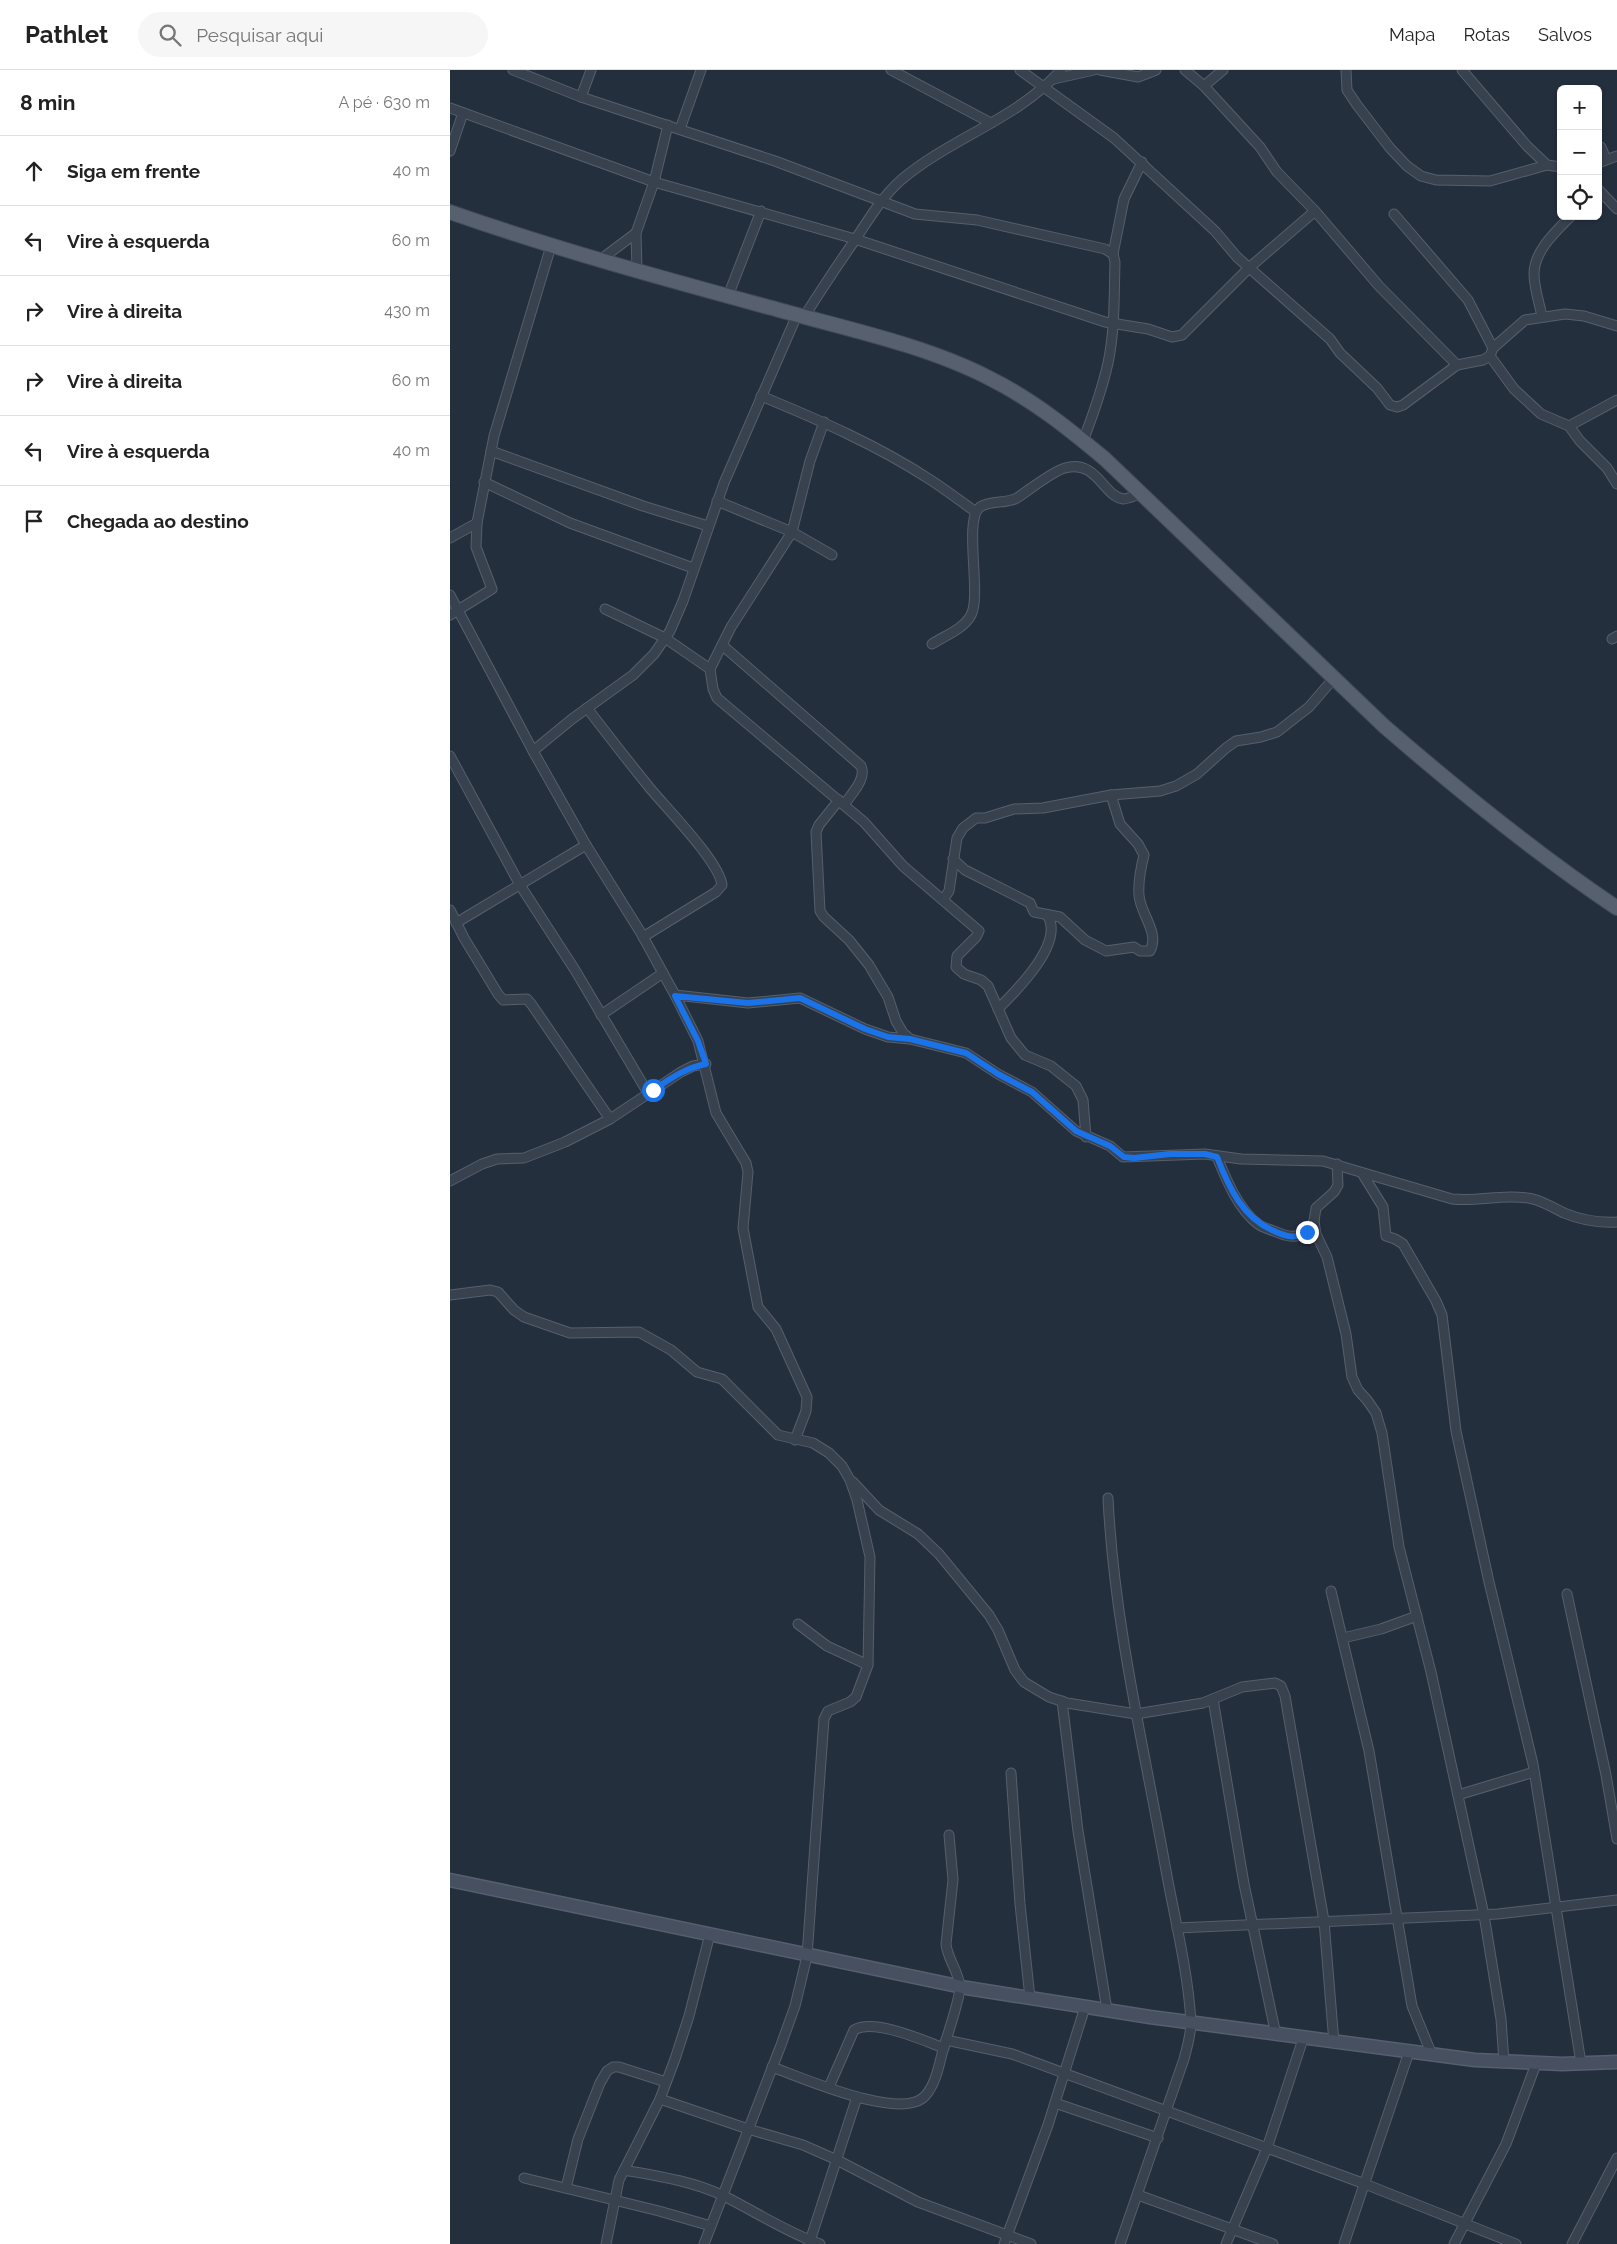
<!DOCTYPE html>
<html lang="pt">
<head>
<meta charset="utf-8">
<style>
  :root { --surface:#fff; --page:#f6f6f6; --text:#222; --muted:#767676; --line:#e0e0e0 }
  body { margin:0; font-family:Raleway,sans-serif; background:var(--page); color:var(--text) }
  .controls { position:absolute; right:15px; top:15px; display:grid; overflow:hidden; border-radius:8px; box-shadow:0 1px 4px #0004 }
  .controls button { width:45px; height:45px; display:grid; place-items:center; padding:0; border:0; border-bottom:1px solid var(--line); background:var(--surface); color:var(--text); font:25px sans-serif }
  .stop { position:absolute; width:15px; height:15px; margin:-11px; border:4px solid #1a73e8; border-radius:50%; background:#fff }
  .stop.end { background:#1a73e8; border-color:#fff; box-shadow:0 1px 5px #0008 }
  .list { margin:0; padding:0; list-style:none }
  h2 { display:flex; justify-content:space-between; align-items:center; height:65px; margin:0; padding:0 20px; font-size:21px }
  h2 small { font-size:16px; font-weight:400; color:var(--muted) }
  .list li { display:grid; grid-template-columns:32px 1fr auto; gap:15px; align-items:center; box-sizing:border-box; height:70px; padding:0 20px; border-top:1px solid var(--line) }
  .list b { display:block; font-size:19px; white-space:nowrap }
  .list em { font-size:16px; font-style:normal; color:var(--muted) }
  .icon { flex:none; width:28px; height:28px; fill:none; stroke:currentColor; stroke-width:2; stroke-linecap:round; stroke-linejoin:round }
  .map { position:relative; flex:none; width:1167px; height:2174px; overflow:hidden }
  header { display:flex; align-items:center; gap:30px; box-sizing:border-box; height:70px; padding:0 25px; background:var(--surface); border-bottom:1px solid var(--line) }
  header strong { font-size:24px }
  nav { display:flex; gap:28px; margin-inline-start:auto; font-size:18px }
  .search { width:350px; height:45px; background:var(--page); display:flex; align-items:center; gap:12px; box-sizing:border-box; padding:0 18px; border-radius:28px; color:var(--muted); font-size:19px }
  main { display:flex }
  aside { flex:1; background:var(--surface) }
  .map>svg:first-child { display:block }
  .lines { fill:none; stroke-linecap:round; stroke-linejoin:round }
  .street-casing { stroke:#565f6c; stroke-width:11 }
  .secondary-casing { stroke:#565f6c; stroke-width:15 }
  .primary-casing { stroke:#414a57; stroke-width:16 }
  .street { stroke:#38414e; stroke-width:9 }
  .secondary { stroke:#465061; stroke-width:12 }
  .primary { stroke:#56606e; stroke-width:14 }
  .route { stroke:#1a73e8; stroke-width:6 }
</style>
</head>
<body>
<header>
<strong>Pathlet</strong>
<div class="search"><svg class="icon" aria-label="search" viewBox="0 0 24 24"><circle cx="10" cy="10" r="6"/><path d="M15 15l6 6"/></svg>Pesquisar aqui</div>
<nav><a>Mapa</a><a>Rotas</a><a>Salvos</a></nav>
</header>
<main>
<aside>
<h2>8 min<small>A pé · 630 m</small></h2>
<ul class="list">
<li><svg class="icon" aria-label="ahead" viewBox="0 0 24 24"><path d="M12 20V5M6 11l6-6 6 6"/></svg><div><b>Siga em frente</b></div><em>40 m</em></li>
<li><svg class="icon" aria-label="left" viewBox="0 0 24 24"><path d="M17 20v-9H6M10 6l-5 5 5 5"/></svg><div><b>Vire à esquerda</b></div><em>60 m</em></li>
<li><svg class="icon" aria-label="right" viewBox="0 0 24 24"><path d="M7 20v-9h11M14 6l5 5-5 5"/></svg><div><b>Vire à direita</b></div><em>430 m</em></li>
<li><svg class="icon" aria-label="right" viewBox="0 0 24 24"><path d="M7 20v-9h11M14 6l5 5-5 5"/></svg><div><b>Vire à direita</b></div><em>60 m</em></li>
<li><svg class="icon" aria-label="left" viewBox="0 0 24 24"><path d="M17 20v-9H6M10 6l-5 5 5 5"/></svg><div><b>Vire à esquerda</b></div><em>40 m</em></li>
<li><svg class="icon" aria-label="arrive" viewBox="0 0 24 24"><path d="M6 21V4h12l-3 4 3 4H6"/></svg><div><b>Chegada ao destino</b></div></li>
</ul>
</aside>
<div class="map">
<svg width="1167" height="2174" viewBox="0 0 1167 2174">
  <rect width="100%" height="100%" fill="#242f3e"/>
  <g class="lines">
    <g class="street-casing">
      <g id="street">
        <path d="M63,0L131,27L325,91L465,144L527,150L655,179L663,184L665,192C664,225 665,260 658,293C652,320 643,345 633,371"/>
        <path d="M441,0L541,53"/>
        <path d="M570,0L664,68L765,161L787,187L880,269L890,283L927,318L940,335L947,337L953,335L1007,295L1033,290L1040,286L1043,278L1075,250L1115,244L1134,246L1167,256"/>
        <path d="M650,0L688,7L706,0"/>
        <path d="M735,0L754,16L810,77L827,102L865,141L929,216L1007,295"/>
        <path d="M896,0L897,20L907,35L940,78L957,96L971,106L986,110L1040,111L1097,95"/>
        <path d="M1012,0L1077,76L1097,95L1111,97"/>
        <path d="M604,9L644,0"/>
        <path d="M754,16L773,0"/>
        <path d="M131,27L141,0"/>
        <path d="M0,38L204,112L405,169L655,252L698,259L722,267L732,265L800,197L865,141"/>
        <path d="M230,59L251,0"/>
        <path d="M1151,77L1156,89"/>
        <path d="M0,81L13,43"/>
        <path d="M1148,93L1167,86"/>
        <path d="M1148,119L1167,139"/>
        <path d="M944,144L1018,230L1043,278"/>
        <path d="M663,184L674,129L692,92"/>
        <path d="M150,190L186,163"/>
        <path d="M187,200L186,163L204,112L218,55"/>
        <path d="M278,226L311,141"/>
        <path d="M1092,246C1089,232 1084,217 1084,204C1084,181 1106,161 1121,146"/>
        <path d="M354,247C371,220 389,193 407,167C420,147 433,126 451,110C502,67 566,50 611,0"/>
        <path d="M1040,286L1064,319L1091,344L1119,356L1130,371L1157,398L1167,414"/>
        <path d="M311,326C369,350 427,375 479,409C495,419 510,431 526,442"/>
        <path d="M374,352L360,391L342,462L281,557L260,599L263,619L267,628L414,752L453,796L529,861L526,867L507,886L506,897L514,904L531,910L538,916L561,968L575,985L601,996L626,1016L633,1030L636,1067"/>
        <path d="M1119,356L1167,330"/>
        <path d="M41,381L193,436L258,456"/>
        <path d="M34,412L120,453L243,498"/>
        <path d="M267,431L342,462L382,485"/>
        <path d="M0,468L27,453"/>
        <path d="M0,525L83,681L136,775L191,863L225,925L248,971L266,1043L296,1093L298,1102L293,1158L308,1237L326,1259L357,1327L356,1341L345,1370"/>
        <path d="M155,539L215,568L260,599"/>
        <path d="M0,545L42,519L26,477L27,453L44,366L101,176"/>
        <path d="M1162,569L1167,566"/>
        <path d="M482,574C494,566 514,559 521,545C532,525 513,450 530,437C540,430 556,434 567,428C579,420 603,401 615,398C647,389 653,426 673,429C678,429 686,425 691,424"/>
        <path d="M272,575L411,696C417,709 401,724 394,735"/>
        <path d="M137,638C157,664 178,691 199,717C216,738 269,791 272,815L266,822L193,867"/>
        <path d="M83,681L122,649L183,605L204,584L220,561L233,531L274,413L347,245"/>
        <path d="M0,686L70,815L125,900L198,1023"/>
        <path d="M389,730L369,755L366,762L370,841L374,847L399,870L419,895L438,927L446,951L453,963L460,969"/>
        <path d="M503,789L515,800L580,833L584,842L610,847L635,870L656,881L684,877L690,881H700C710,862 690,844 689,825C688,812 691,797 694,785L688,774L670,754L661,725"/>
        <path d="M493,830L499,821L507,768L513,758L526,748H535L564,739L593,738L661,725L710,721L726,716L747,704L776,678L786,671L811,667L827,662L859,637L884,608"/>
        <path d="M0,840L14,868L48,924L53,930L77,929L82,935L160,1049"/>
        <path d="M6,853L136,775"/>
        <path d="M225,925L298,933L350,928L415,959L438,967L460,969L516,983L548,1004L582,1022L626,1061L660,1076L673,1087L755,1084L791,1089L873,1091L1002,1129C1029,1132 1055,1123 1083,1129C1094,1132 1104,1138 1114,1143C1131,1150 1149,1153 1167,1152"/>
        <path d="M548,939C566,921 614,874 598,846"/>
        <path d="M151,945L213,903"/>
        <path d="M767,1087C776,1109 788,1139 808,1154C813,1158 822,1160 829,1163C846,1170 855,1166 864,1151"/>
        <path d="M887,1094L888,1115L884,1122L866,1138L864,1151L866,1164L877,1187L896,1264L902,1307L908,1320L917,1330L926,1343L932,1363L949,1477L981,1602L1034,1845L1051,1949L1054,1993"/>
        <path d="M912,1103L933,1137L936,1166L945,1169L953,1174L986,1231L992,1245L1006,1361L1039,1512L1083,1694L1131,1993"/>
        <path d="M0,1111L32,1094L47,1089L74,1088L115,1072L160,1049L231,1002L243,996L256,994"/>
        <path d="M0,1225L40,1220L48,1222L64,1240L74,1247L120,1263L189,1262L221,1280L247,1302L272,1309L328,1365L363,1373L379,1383L392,1396L400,1410L407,1430L420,1487L418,1595L406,1627L400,1632L378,1641L374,1649L357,1886L345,1936L331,1975L254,2174"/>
        <path d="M403,1412L429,1440L468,1464L489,1484L539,1545L548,1560L565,1600L574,1612L599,1627L617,1633L686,1644L753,1633L792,1617L825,1613L831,1616L835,1626L874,1851L884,1973"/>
        <path d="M658,1428C664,1552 693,1673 715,1795C724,1846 738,1900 741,1952C741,1965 737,1977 734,1989L670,2174"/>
        <path d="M881,1521L919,1681L962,1936L982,1985"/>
        <path d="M1117,1524L1156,1705L1167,1769"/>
        <path d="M348,1554L377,1576L418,1595"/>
        <path d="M893,1568L931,1559L967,1546"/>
        <path d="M763,1629L794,1814L826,1965"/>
        <path d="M612,1631L628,1761L657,1940"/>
        <path d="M561,1703L570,1834L580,1928"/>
        <path d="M1008,1725L1084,1702"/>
        <path d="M727,1858L1048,1844L1167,1830"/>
        <path d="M496,1970L562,1984L915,2114L1066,2174"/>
        <path d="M322,1997C351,2007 451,2052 475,2026C486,2014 489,1995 493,1980C497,1966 510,1929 510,1917C509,1902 497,1888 496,1874L503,1810L499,1765"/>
        <path d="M379,2017L404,1960C424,1948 472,1970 494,1978"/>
        <path d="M210,2029L298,2059L353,2075L387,2090L468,2132L581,2174"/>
        <path d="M605,2033L708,2068"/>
        <path d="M174,2100C208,2106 242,2111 274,2126C306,2142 336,2162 370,2174"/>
        <path d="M74,2108L209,2141L261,2156"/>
        <path d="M116,2118L128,2069L150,2013L157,2001L163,1997H169L216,2012"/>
        <path d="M688,2125L823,2174"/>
        <path d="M156,2174L169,2110L210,2029L225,1989L239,1946L260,1864"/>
        <path d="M359,2174L407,2027"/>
        <path d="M554,2174L598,2055L635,1937"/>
        <path d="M776,2174L817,2078L853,1969"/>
        <path d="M894,2174L959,1982"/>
        <path d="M1004,2174L1056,2074L1086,1994"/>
        <path d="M1122,2174L1167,2088"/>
      </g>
    </g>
    <g class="secondary-casing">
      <path id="secondary" d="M0,1810L517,1918L700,1947L1025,1990L1112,1994L1167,1992"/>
    </g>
    <g class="primary-casing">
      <path id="primary" d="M0,142C108,180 219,210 329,240C398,259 478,276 541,309C583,330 619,359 655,389L934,656C1009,721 1085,783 1167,838"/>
    </g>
    <use href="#street" class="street"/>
    <use href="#secondary" class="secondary"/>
    <use href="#primary" class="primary"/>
  </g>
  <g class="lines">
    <path class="route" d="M203,1020C220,1009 235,998 256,994L248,971L225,926L298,933L350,928L415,959L438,967L460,969L516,983L548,1004L582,1022L626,1061L660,1076L674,1087L684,1088L720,1084H755L767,1087C779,1118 793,1148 824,1161C837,1167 845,1169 857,1162"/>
  </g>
</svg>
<div class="controls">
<button>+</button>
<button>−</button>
<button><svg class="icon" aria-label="locate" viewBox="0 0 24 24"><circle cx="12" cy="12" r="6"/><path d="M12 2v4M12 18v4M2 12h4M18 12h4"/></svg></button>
</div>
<div class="stop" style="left:203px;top:1020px"></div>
<div class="stop end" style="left:857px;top:1162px"></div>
</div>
</main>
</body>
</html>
